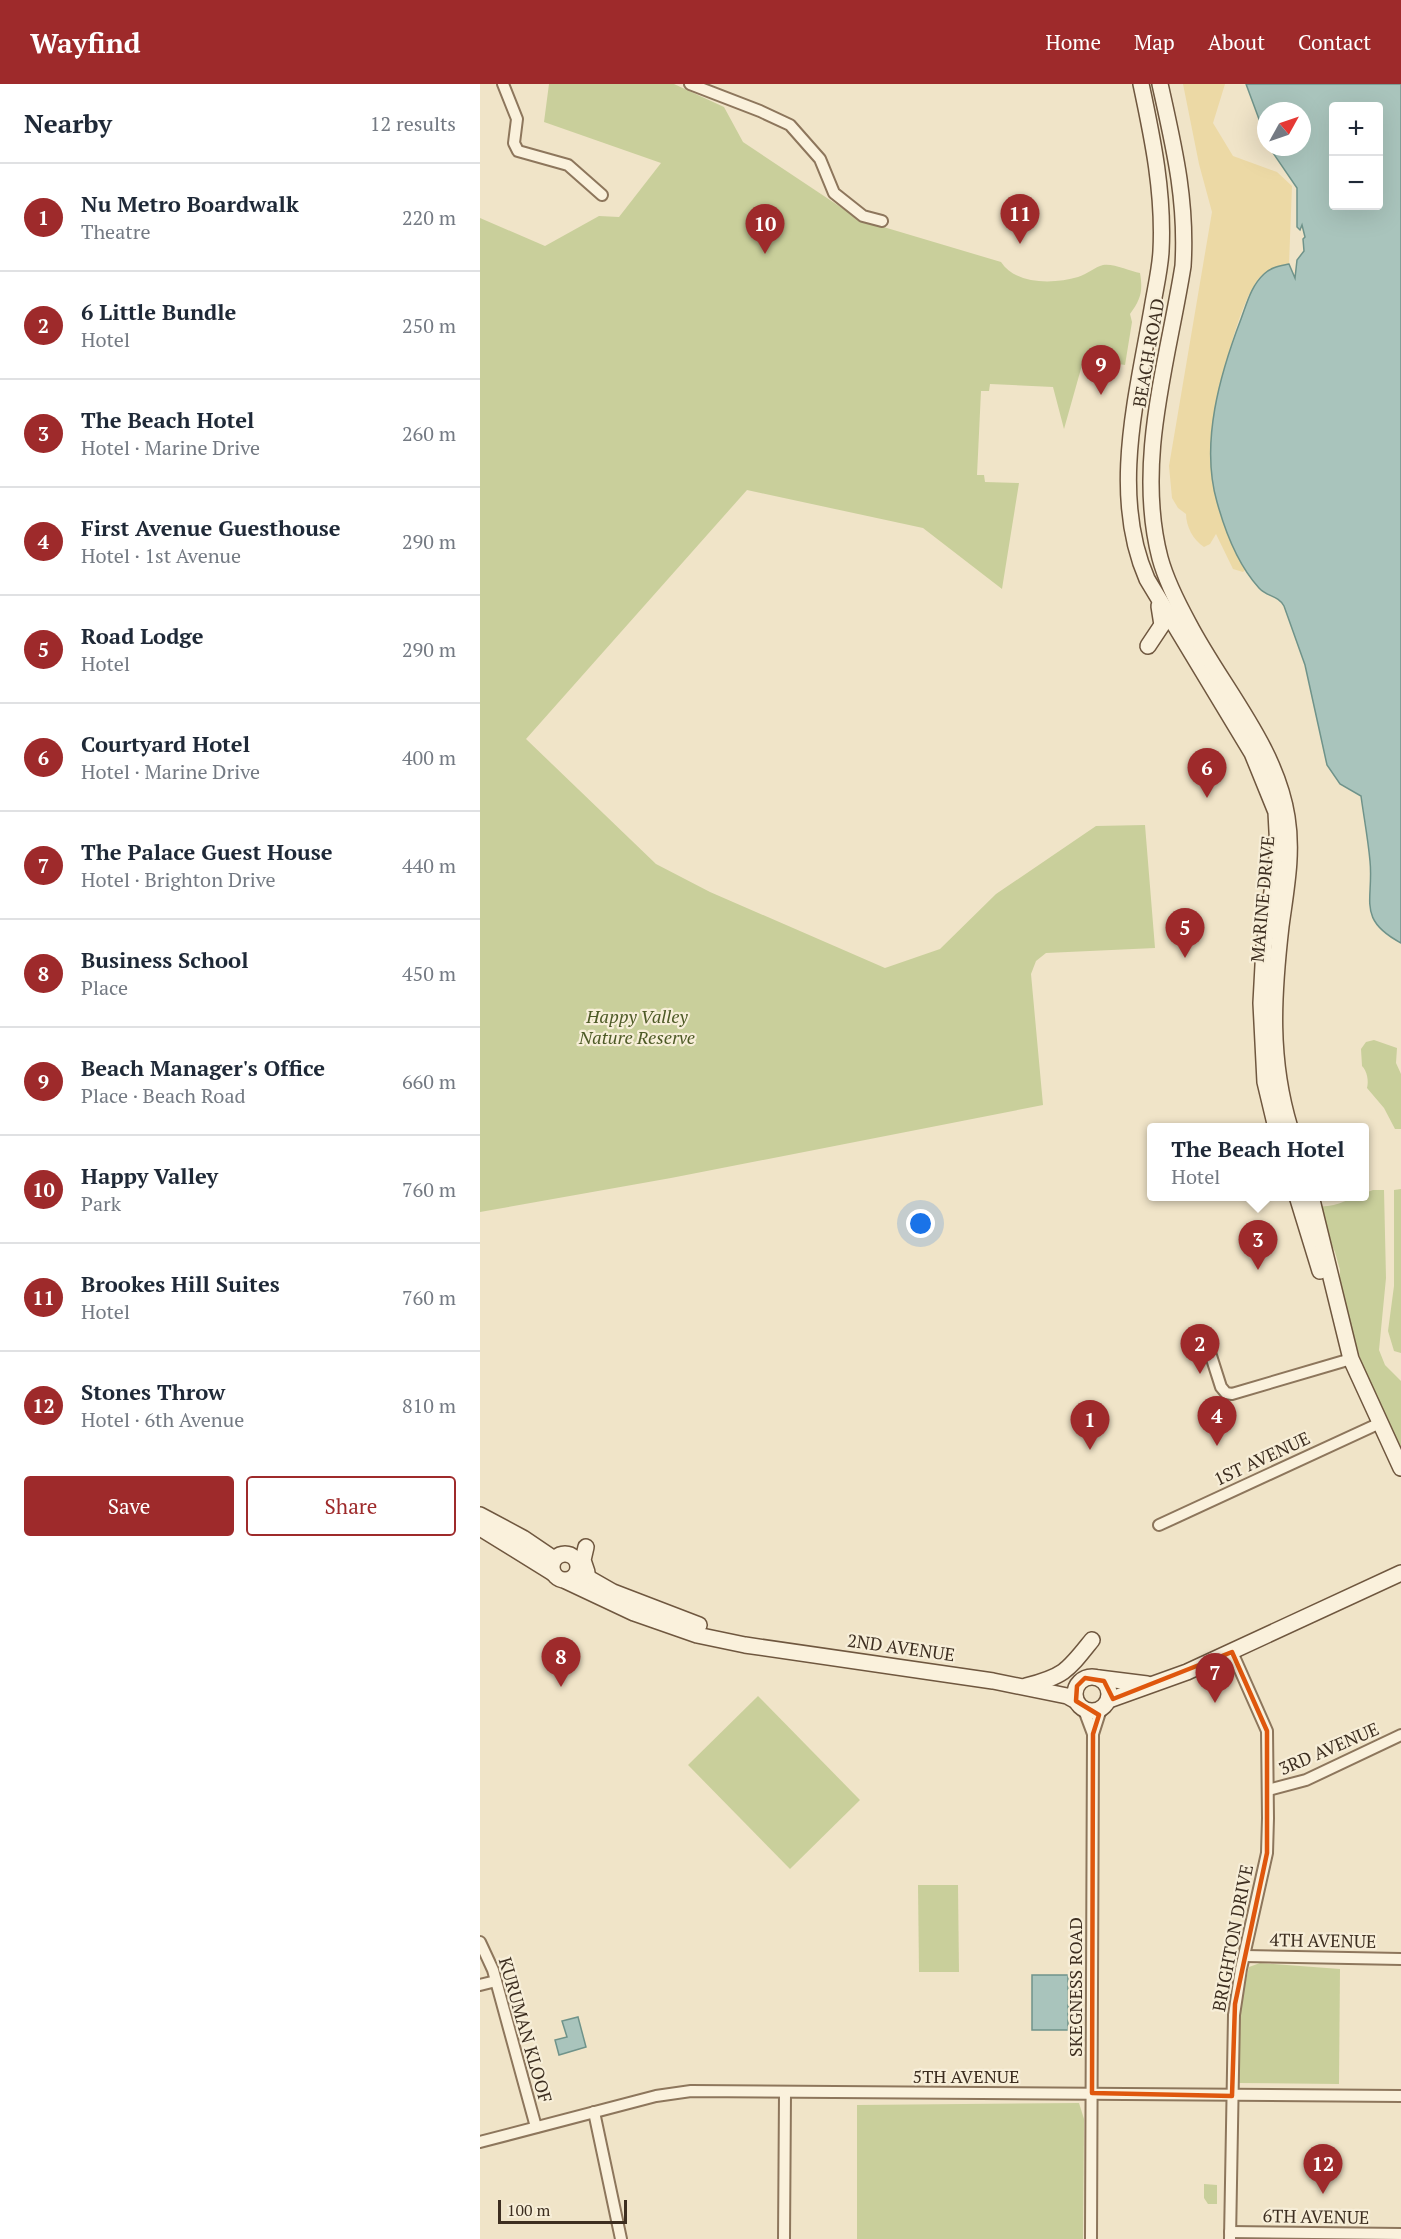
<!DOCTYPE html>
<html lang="en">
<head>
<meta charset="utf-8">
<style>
  :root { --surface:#fff; --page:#f2f2f3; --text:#1f2937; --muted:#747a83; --line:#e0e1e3; --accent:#9e2a2b }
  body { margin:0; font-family:"PT Serif",serif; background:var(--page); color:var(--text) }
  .controls { position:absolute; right:18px; top:18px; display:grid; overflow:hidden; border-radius:6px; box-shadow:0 6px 24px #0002 }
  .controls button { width:54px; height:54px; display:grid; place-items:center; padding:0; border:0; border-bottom:2px solid var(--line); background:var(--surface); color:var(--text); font:30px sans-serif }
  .compass { position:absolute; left:777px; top:18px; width:54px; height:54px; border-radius:50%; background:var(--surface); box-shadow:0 6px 24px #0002; rotate:50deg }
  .scale { position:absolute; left:18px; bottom:15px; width:129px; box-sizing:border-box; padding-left:6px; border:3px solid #3d2e20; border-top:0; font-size:16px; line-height:21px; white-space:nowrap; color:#3d2e20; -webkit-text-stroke:4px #f7eed8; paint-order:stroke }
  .you { position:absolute; left:441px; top:1140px; width:21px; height:21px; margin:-15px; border:4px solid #fff; border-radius:50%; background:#1a73e8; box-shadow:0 0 0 9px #1a73e833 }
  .badge { display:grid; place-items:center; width:39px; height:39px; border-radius:50%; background:var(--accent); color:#fff; font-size:20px; font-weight:700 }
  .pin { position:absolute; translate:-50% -50px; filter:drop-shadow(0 2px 3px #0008) }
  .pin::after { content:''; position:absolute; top:32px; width:21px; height:18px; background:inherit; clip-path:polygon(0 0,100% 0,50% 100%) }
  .popup { position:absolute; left:667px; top:1039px; width:222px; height:78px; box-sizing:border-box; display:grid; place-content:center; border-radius:6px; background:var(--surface); filter:drop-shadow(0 2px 4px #0005); font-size:20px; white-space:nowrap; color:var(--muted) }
  .popup b { font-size:22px; color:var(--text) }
  .popup::after { content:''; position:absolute; left:50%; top:100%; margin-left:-12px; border:12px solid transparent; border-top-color:var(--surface) }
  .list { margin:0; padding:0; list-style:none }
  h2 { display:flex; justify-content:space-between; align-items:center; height:78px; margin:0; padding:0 24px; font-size:26px }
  h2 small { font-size:20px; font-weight:400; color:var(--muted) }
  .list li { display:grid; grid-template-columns:39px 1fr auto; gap:18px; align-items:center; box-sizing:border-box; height:108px; padding:0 24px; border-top:2px solid var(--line) }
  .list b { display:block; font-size:22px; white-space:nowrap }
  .list p { margin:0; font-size:20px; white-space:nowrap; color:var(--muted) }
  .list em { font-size:20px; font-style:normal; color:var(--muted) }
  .actions { display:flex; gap:12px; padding:18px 24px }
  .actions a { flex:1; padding:14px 0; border:2px solid var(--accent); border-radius:6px; text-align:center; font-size:21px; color:var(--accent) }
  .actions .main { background:var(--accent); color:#fff }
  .map { position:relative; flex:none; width:921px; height:2155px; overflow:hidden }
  header { display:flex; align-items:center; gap:36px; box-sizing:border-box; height:84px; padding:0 30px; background:var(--accent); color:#fff }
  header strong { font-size:28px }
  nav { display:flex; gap:33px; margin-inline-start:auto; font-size:21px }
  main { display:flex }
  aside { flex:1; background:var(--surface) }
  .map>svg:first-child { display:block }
  .green { fill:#c9cf9b }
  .sand { fill:#ecd9a5 }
  .water { fill:#a9c4bc; stroke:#6f938a; stroke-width:1.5; fill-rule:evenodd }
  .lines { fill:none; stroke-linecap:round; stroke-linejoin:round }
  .street-casing { stroke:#8d765c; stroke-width:14 }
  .secondary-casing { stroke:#6f573f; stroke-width:18 }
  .street { stroke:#faf1dc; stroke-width:10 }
  .secondary { stroke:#faf1dc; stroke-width:15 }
  .marked { fill:none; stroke:#df570d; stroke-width:4.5; stroke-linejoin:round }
  .labels { text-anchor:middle; stroke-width:4.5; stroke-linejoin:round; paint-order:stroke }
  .street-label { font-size:18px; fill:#3d2e20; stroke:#f7eed8 }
  .park-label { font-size:18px; font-style:italic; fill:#4d5a26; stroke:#f7eed8 }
</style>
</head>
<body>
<header>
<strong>Wayfind</strong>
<nav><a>Home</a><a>Map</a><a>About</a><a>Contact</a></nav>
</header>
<main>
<aside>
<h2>Nearby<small>12 results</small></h2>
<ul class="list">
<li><span class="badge">1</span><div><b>Nu Metro Boardwalk</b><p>Theatre</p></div><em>220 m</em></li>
<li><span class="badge">2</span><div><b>6 Little Bundle</b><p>Hotel</p></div><em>250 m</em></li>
<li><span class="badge">3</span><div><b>The Beach Hotel</b><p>Hotel · Marine Drive</p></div><em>260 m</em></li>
<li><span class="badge">4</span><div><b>First Avenue Guesthouse</b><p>Hotel · 1st Avenue</p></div><em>290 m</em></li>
<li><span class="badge">5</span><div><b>Road Lodge</b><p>Hotel</p></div><em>290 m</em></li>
<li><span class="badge">6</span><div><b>Courtyard Hotel</b><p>Hotel · Marine Drive</p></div><em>400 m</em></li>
<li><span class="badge">7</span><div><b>The Palace Guest House</b><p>Hotel · Brighton Drive</p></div><em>440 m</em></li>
<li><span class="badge">8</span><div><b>Business School</b><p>Place</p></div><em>450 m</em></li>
<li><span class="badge">9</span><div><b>Beach Manager's Office</b><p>Place · Beach Road</p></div><em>660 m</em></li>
<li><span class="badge">10</span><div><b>Happy Valley</b><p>Park</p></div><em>760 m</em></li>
<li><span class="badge">11</span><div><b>Brookes Hill Suites</b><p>Hotel</p></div><em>760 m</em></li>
<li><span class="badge">12</span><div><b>Stones Throw</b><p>Hotel · 6th Avenue</p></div><em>810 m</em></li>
</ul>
<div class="actions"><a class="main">Save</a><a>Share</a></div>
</aside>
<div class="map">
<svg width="921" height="2155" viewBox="0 0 921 2155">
  <rect width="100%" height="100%" fill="#f0e4c8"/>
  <g class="green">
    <path d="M69,0H194L244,23L263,58L380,136L521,178C536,201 574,200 598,193C607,190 615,183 623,181C633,179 650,187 660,189C663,207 661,215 650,230L652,238L645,281L604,274L584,345L573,303L510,300L509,307H501L497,391H504L505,398L539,399L522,505L443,444L267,406L46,655L176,780L230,808L405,884L460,865L516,810L616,742L665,741L675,864L566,869L556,877L551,890L563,1021L191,1094L0,1128V134L65,162L119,132L139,133L181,79L64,38Z"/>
    <path d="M894,956L917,964L916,979L921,990V1045H915L904,1024L887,1004C889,997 887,987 882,982L881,965L886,958Z"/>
    <path d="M921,1105V1269L914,1267L908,1247L914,1202V1106Z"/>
    <path d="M893,1106H904L906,1194L899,1266L905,1281L921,1297V1369L883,1283L860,1208V1186L855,1168L834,1122C857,1125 868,1113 884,1112L885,1109Z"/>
    <path d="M278,1612L380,1716L310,1785L208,1681Z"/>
    <path d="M438,1801H478L479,1888H439Z"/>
    <path d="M780,1879L860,1885L859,2000L759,1999V1926L769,1883Z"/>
    <path d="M599,2019L604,2035L603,2155H377V2021Z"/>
    <path d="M724,2100L737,2101V2120H728L724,2114Z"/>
  </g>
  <path class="sand" d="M703,0H745L733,39L753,72L797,88L812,102L809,180C798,182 788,185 780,193C753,224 726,355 732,396C737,428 751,457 766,485L763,488L753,485L736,450L730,460L724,463C713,456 706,442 706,430L698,424L692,414L689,382L732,128L719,80Z"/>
  <g class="water">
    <path d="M766,0H921V859C876,835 894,816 890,777C888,755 884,734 881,712L860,700L847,681L825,581L804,522C798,511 787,513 779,504C759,482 745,447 737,418C720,359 740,290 761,235C767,219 771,202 784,190C791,183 800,182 809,180L815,194L817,176L824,167L823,155L825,153L822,141L820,146L817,143V104L789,63H822V27H786V54ZM854,22H898V122H854Z"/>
    <rect x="552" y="1891" width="36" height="55"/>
    <path d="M98,1933L106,1963L79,1971L75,1956L87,1953L82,1937Z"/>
  </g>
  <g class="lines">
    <g class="street-casing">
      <g id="street">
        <path d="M23,0L37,35L34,59L38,67L88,81L122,111"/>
        <path d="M210,0L280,27L310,41L340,75L354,109L383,132L402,137"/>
        <path d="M726,1256L741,1303L746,1309L752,1310L871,1275"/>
        <path d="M679,1441L900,1339"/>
        <path d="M604,1626L613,1650"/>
        <path d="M788,1706L826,1696L921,1651"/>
        <path d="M0,1858L13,1886L56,2043"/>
        <path d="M765,1872L921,1875"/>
        <path d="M0,1901L16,1897"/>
        <path d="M114,2028L141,2155"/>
        <path d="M0,2058L176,2012L211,2007L921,2012"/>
        <path d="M750,2148L921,2150"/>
        <path d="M304,2155L305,2009"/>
        <path d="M611,2155L613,1650L621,1625"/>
        <path d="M750,2155L754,1931L761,1885L787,1769L788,1734L787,1647L752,1568"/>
      </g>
    </g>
    <g class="secondary-casing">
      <g id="secondary">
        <path d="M661,0C673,56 684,110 681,167C680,186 675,206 672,225C657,312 630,411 667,495L772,669L796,728L798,766L784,863L781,919L785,998L796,1044"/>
        <path d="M680,0C694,63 707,116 703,182C688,277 655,378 680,474C686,496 698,520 709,540C742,603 796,662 807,733C813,770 806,805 801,842C793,912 789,975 810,1044"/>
        <path d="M668,562L682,541L679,522"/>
        <path d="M817,1112L840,1187"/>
        <path d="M831,1112L871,1275L921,1384"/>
        <path d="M0,1431L43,1454L74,1475"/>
        <path d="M0,1444L73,1489"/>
        <path d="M106,1463L103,1476L107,1488"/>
        <circle cx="85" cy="1483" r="13"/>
        <path d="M98,1488L133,1508L219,1541"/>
        <path d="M86,1497L154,1529L217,1551L265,1561L513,1597L587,1612L596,1617"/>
        <circle cx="612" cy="1610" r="17"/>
        <path d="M619,1594L667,1600"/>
        <path d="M546,1602C585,1592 588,1586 612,1556"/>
        <path d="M629,1616L707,1588L921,1489"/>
      </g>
    </g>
    <use href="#street" class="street"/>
    <use href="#secondary" class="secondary"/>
  </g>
  <path class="marked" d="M752,1568L787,1647V1769L755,1920L752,2012L612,2009L613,1650L619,1631L596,1617L597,1602L605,1594L624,1597L633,1615Z"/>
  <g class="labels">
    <g class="street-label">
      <text transform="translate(669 269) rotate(-80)" y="6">BEACH ROAD</text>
      <text transform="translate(783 815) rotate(-85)" y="6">MARINE DRIVE</text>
      <text transform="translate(782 1375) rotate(-25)" y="6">1ST AVENUE</text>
      <text transform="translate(421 1564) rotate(8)" y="6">2ND AVENUE</text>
      <text transform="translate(849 1665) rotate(-23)" y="6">3RD AVENUE</text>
      <text transform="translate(753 1854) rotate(-79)" y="6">BRIGHTON DRIVE</text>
      <text transform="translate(843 1857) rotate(1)" y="6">4TH AVENUE</text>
      <text transform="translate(596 1903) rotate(-90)" y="6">SKEGNESS ROAD</text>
      <text transform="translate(45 1946) rotate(74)" y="6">KURUMAN KLOOF</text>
      <text x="486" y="1999">5TH AVENUE</text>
      <text transform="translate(836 2133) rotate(1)" y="6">6TH AVENUE</text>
    </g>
    <g class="park-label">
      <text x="157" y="939">Happy Valley<tspan x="157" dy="21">Nature Reserve</tspan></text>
    </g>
  </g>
</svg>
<div class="controls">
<button>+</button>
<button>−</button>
</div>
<svg class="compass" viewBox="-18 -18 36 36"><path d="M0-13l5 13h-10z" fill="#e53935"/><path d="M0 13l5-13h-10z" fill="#747a83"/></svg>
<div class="scale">100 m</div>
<div class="you"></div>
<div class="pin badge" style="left:610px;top:1366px">1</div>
<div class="pin badge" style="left:720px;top:1290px">2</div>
<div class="pin badge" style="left:778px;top:1186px">3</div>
<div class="popup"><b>The Beach Hotel</b>Hotel</div>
<div class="pin badge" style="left:737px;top:1362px">4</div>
<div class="pin badge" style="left:705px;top:874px">5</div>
<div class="pin badge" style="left:727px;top:714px">6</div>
<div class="pin badge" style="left:735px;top:1619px">7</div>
<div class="pin badge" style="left:81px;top:1603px">8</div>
<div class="pin badge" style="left:621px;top:311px">9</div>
<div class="pin badge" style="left:285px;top:170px">10</div>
<div class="pin badge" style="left:540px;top:160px">11</div>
<div class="pin badge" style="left:843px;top:2110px">12</div>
</div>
</main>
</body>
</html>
